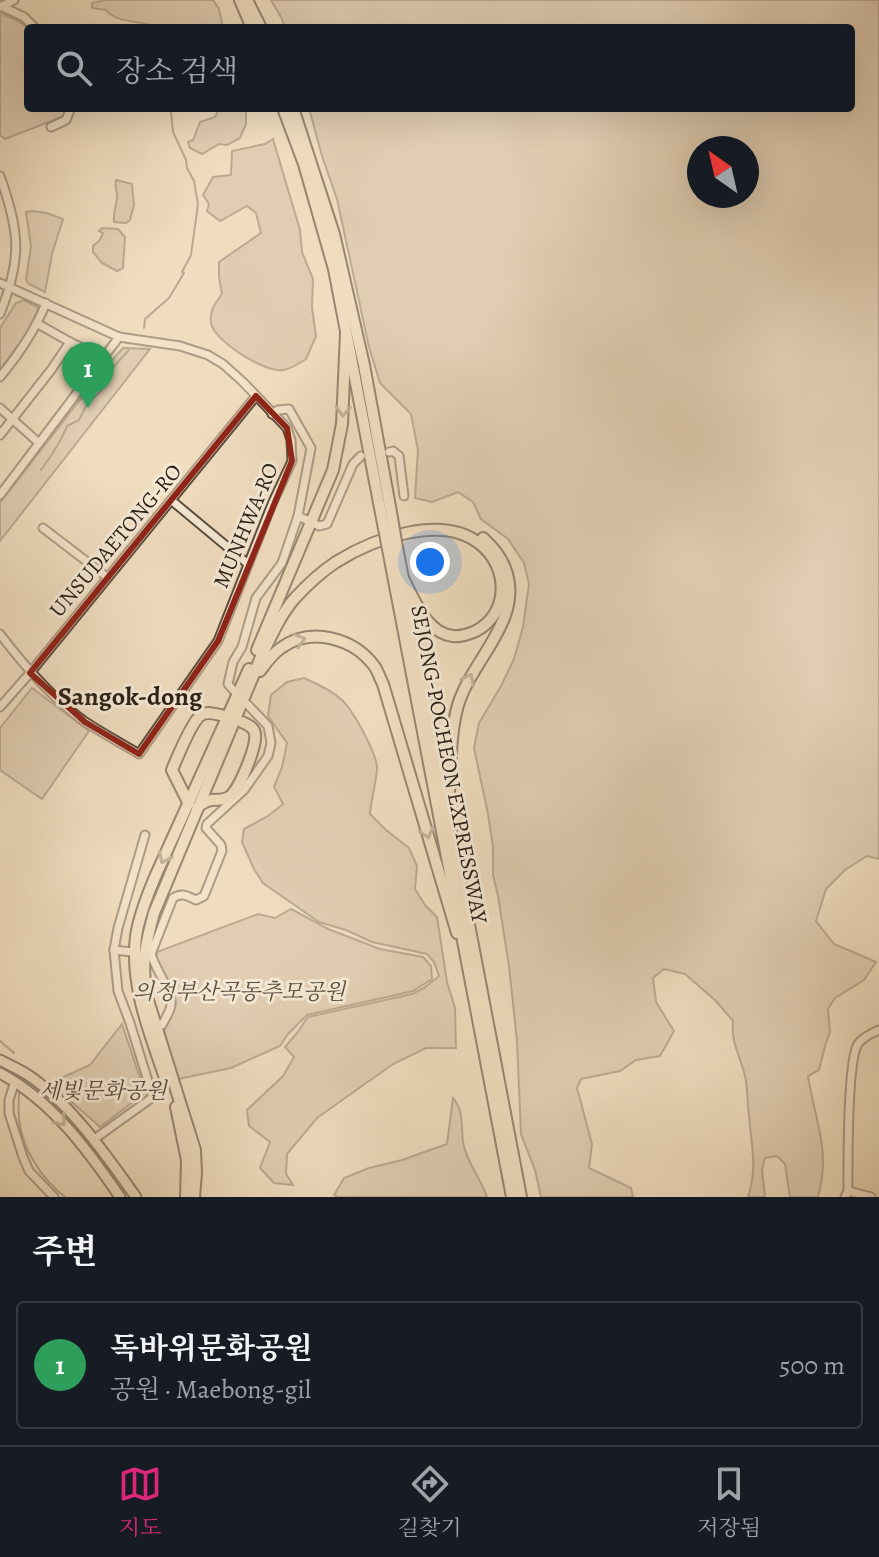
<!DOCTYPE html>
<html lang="ko">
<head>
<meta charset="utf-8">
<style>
  :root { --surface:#171b24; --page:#242831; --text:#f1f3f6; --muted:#9ea1a6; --line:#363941; --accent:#db2777 }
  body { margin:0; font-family:Alegreya,"Noto Serif KR",serif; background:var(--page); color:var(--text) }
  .compass { position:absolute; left:687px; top:136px; width:72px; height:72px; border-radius:50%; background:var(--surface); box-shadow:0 8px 32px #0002; rotate:326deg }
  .you { position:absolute; left:430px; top:562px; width:28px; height:28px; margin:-20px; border:6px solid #fff; border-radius:50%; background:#1a73e8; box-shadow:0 0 0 12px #1a73e833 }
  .badge { display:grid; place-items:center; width:52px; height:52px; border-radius:50%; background:var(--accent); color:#fff; font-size:26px; font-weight:700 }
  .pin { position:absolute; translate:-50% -66px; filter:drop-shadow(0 2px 4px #0008) }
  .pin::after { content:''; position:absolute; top:42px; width:28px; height:24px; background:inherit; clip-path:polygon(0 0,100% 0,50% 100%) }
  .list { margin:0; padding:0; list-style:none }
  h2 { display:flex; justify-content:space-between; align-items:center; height:104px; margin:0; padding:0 32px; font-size:34px }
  h2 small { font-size:26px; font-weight:400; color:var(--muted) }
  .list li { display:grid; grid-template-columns:52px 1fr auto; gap:24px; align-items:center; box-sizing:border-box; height:128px; margin:0 16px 16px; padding:0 16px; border:2px solid var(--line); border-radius:8px }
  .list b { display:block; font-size:30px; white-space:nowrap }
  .list p { margin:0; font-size:26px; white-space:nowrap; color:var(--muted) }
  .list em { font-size:26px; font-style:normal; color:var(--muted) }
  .icon { flex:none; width:44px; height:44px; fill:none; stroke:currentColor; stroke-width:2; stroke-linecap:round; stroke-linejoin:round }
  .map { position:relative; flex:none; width:879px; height:1197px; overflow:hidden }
  .search { position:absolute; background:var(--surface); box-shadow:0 8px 32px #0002; left:24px; right:24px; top:24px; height:88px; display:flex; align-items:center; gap:20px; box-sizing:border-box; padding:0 28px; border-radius:8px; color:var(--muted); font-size:30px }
  .sheet { height:248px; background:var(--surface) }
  nav { display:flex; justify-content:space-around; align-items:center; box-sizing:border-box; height:112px; border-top:2px solid var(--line); background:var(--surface); font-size:22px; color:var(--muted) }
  nav a { display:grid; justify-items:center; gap:4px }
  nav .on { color:var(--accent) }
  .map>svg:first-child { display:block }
  .green { fill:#cebda2; stroke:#7c6e5c; stroke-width:2; fill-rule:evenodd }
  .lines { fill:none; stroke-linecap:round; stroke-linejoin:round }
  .stream { stroke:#796a59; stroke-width:2 }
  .minor-casing { stroke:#5c4e40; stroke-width:11 }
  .major-casing { stroke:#2a1f16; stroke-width:13 }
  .highway-casing { stroke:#2a1f16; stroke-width:14 }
  .minor { stroke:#f5e9d5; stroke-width:7 }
  .major { stroke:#f0ddbf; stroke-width:9 }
  .highway { stroke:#f0ddbf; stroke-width:10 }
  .highway-bridge-casing { stroke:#2a1f16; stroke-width:14; stroke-linecap:butt }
  .highway-bridge { stroke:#f0ddbf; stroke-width:10 }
  .oneway { stroke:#8d7e6a }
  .marked { fill:none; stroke:#8f2418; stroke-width:6; stroke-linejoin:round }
  .labels { text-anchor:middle; stroke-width:6; stroke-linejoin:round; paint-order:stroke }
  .street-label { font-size:22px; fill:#2a1f16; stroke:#f5e9d5 }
  .park-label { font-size:22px; font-style:italic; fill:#5b4e40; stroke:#f5e9d5 }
  .quarter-label { font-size:26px; font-weight:bold; fill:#2a1f16; stroke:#f5e9d5 }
</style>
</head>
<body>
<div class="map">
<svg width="879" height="1197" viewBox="0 0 879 1197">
  <rect width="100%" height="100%" fill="#f0ddbf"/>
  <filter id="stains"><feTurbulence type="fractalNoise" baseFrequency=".0025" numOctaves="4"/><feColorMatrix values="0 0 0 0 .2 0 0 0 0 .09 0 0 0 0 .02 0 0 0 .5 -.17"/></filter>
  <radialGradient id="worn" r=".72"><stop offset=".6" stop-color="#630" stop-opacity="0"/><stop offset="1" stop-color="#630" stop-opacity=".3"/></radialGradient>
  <g class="green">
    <path d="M105,0H213L219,9L223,28H149L150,25C136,21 115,22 106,10L92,8V3Z"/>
    <path d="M271,0H879V859L867,856L845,870L826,889L816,921L834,944L876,962L864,980L835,998L828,1009L830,1032L825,1046L819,1070L808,1076C815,1121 831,1150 818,1197H790L785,1164L777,1156L765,1158L762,1170L765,1197H748C758,1167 751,1145 749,1115C747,1102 748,1089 745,1076C740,1055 731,1044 733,1021L716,1001L685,974L664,969L653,978L656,1002L674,1031L660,1056L636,1060L620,1071L581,1079L577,1088L592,1144L589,1168L631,1188L633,1197H541L535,1170L521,1134L517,1041L509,966L498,896L493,875V847L488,814L474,748L479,723L501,686L514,659L523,627L529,584L524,563L508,539L481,519L473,502L458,492L432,502L415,498L418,450L411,414L380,383L369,347L337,199L322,156L309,108H851V28H285L282,19ZM699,148H747V196H699Z"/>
    <path d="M0,13L19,21L28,29V108H66L64,116L5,139L0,135Z"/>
    <path d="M216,108H246V124L240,138L227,145L219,144L202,154L190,148L188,142L193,140L200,122L215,117L218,111Z"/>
    <path d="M273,139L300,230L302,252L313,279L312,308L316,336L306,359C300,363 290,369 283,370C265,373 214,341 211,323C209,312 215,303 222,294L219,277V262L261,233L256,213L247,206L220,221L207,211L209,204L203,195L213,177L231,175L232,151L265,144Z"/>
    <path d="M116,180L132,184L134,205L130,220L126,223L114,222C113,213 116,206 117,198C118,190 114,188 116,180Z"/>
    <path d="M32,211L47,213L63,219L52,254L45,292L29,284L26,280L31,246L26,212Z"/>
    <path d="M102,228L118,229L125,237L123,268L117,271L102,263L93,252V246L100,240L103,233L99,231Z"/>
    <path d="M24,300L37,307L38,310L27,333L0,370V328L16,303Z"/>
    <path d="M123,348L150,349L0,541V503L103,370Z"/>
    <path d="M304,678C318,685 332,690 343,701C353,711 378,755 377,769C376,784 371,799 370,814L386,830L409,848L417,866L415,889L425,905L437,917L447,982L455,1008L456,1048H426L393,1064L317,1118L287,1154L286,1174L293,1185L274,1183L260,1168L270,1142L249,1126L247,1110L283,1076L294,1057L285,1047L297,1033L308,1017L412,994L424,988L439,976L434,962L427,954L372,942L346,930L319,922L263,883L254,869L242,842L244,829L268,816L283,804L274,787L282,767L287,743L268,716L271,695L287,682Z"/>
    <path d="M32,688L89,731L42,799L0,770V728Z"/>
    <path d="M291,909L328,929L380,949L423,957L431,966L432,979L413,991L307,1015L288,1034L280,1046L231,1068L178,1079L164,1031L174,999L156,963L157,952L258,914L275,918Z"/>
    <path d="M122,1024L145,1093L100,1127L50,1083L90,1065Z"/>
    <path d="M453,1098C464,1111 461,1126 463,1142C466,1162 481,1178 487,1197H338L334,1195L344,1178L369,1168L402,1160L447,1144Z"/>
  </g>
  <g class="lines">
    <g class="stream">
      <path d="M144,328L145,319L169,298L184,273L182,272L191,255L198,204L194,181L187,168L186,160L173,132L171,112"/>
      <path d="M41,470C52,455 61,442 67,426L79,420L87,404L102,390L108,373L129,350"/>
      <path d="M0,1041L14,1053"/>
      <path d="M19,1093C19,1102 18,1111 19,1119C22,1149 42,1179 65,1197"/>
    </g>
    <g class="minor-casing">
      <g id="minor">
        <path d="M1,6L24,17L35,28"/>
        <path d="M0,7L14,0"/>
        <path d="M51,127L66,120L71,108"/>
        <path d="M0,176C20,233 22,258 0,314"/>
        <path d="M0,283L119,337L180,346L208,355L223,364L243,382L287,428L291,440L292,461L272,504L218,641L139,754C121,743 102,733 84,721C51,697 25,667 0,634"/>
        <path d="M38,324L70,342L103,358"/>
        <path d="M0,377C19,354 35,331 46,303"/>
        <path d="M0,408L39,443"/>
        <path d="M272,414L278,410L289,409L311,448L298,516L309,521"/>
        <path d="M0,435L51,370L70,342"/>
        <path d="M389,452L393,451L399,456L404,496"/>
        <path d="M0,495L119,337"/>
        <path d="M171,500L248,564"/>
        <path d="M315,524L319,526L327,524L353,464L361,456"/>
        <path d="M43,528L107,577"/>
        <path d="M235,692L228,684L233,662L242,647L256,598L282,563L298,516"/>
        <path d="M0,707L30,673L256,396"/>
        <path d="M114,950L132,952"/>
        <path d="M162,1025C165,1019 170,1012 171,1005C173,992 155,969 151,954L173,898C182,892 187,896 196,900L204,896L222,851L221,845L206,828L207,824L244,790L268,756L271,743L268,726L247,704"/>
        <path d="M15,1081L9,1100V1113L23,1157L29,1171L54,1197"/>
        <path d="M93,1140L153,1097L130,1023L118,991L114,950L118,928L145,835"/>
        <path d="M848,1191L871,1197"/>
        <path d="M845,1197L848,1191C848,1164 847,1061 858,1044C863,1037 872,1033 879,1030"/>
      </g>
    </g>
    <g class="major-casing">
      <g id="major">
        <path d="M0,1060C9,1065 19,1069 28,1075C71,1104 106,1155 136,1197"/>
        <path d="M0,1073C52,1101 87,1149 120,1197"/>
      </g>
    </g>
    <g class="highway-casing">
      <g id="highway">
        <path d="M240,0L252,28"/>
        <path d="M247,0L261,28"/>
        <path d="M283,108L304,164L334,269L381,513"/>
        <path d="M293,108L334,234L364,365L391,512"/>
        <path d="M397,547L521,1197"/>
        <path d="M388,549L512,1197"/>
        <path d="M257,650L333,470L342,424L346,333"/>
        <path d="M260,671C266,663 272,654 281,648C311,626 354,638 375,667C378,672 380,678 383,684L457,933"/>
        <path d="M449,792C451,763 450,733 458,705C472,659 525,619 505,568C500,555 493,547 483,538"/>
        <path d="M189,804L172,770C177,758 192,721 201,715C207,711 215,714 221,715"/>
        <path d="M200,805C203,803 207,801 211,800C218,799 223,801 229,797C239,791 257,746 255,734C254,727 248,725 242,722"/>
        <path d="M166,1081C150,1034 130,986 136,936C139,916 147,896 155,877L249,669"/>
        <path d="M176,1107L187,1160L186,1197"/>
        <path d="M194,1197L196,1173L195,1150L147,997C141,963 145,946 154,913L261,657C271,637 280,615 295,598C307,585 321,572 336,562C373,539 442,513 480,544C509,567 510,613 476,631C469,634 460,637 453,636C426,633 414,599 403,578"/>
      </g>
    </g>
    <use href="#minor" class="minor"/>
    <use href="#major" class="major"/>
    <use href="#highway" class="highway"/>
    <g class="highway-bridge-casing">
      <g id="highway-bridge">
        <path d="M391,512L397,547"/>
        <path d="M381,513L388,549"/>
      </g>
    </g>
    <use href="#highway-bridge" class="highway-bridge"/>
  </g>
  <defs><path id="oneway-chevron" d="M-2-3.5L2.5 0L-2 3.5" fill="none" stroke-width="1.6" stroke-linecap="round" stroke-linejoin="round" transform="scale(2)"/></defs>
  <g class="oneway">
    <use href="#oneway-chevron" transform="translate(343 411) rotate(93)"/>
    <use href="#oneway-chevron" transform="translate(300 640) rotate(-16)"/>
    <use href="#oneway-chevron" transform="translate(469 679) rotate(-63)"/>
    <use href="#oneway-chevron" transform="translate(427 833) rotate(74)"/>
    <use href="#oneway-chevron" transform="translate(164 858) rotate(115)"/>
    <use href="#oneway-chevron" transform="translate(61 1121) rotate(49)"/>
  </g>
  <path d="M0 0H879V1197H0ZM256,396L287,428L292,461L218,641L139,754L85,722L30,673Z" fill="#f0ddbf" fill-opacity=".55" fill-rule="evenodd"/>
  <path class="marked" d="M256,396L287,428L292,461L218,641L139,754L85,722L30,673Z"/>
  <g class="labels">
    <g class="street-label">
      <text transform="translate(245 525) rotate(-67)" y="8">MUNHWA-RO</text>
      <text transform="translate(115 540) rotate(-50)" y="8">UNSUDAETONG-RO</text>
      <text transform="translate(450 764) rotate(79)" y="8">SEJONG-POCHEON EXPRESSWAY</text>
    </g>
    <g class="park-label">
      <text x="239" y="999">의정부산곡동추모공원</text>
      <text x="103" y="1098">세빛문화공원</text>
    </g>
    <g class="quarter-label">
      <text x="130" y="705">Sangok-dong</text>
    </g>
  </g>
  <rect width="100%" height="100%" filter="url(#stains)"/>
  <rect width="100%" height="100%" fill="url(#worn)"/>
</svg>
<svg class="compass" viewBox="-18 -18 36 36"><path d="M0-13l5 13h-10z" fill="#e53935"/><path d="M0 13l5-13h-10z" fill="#9ea1a6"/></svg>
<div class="you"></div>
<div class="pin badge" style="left:88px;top:408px;background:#2e9e5b">1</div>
<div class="search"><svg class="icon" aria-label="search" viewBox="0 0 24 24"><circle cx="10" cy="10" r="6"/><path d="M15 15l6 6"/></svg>장소 검색</div>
</div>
<section class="sheet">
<h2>주변<small></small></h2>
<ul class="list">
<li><span class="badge" style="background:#2e9e5b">1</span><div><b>독바위문화공원</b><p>공원 · Maebong-gil</p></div><em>500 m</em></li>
</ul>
</section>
<nav>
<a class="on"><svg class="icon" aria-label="map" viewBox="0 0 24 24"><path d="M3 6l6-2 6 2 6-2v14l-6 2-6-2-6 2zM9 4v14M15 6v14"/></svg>지도</a>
<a><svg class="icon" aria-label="directions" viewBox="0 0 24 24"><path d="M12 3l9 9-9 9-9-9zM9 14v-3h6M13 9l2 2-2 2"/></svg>길찾기</a>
<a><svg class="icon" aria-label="saved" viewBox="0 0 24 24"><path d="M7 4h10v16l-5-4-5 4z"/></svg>저장됨</a>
</nav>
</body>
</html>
